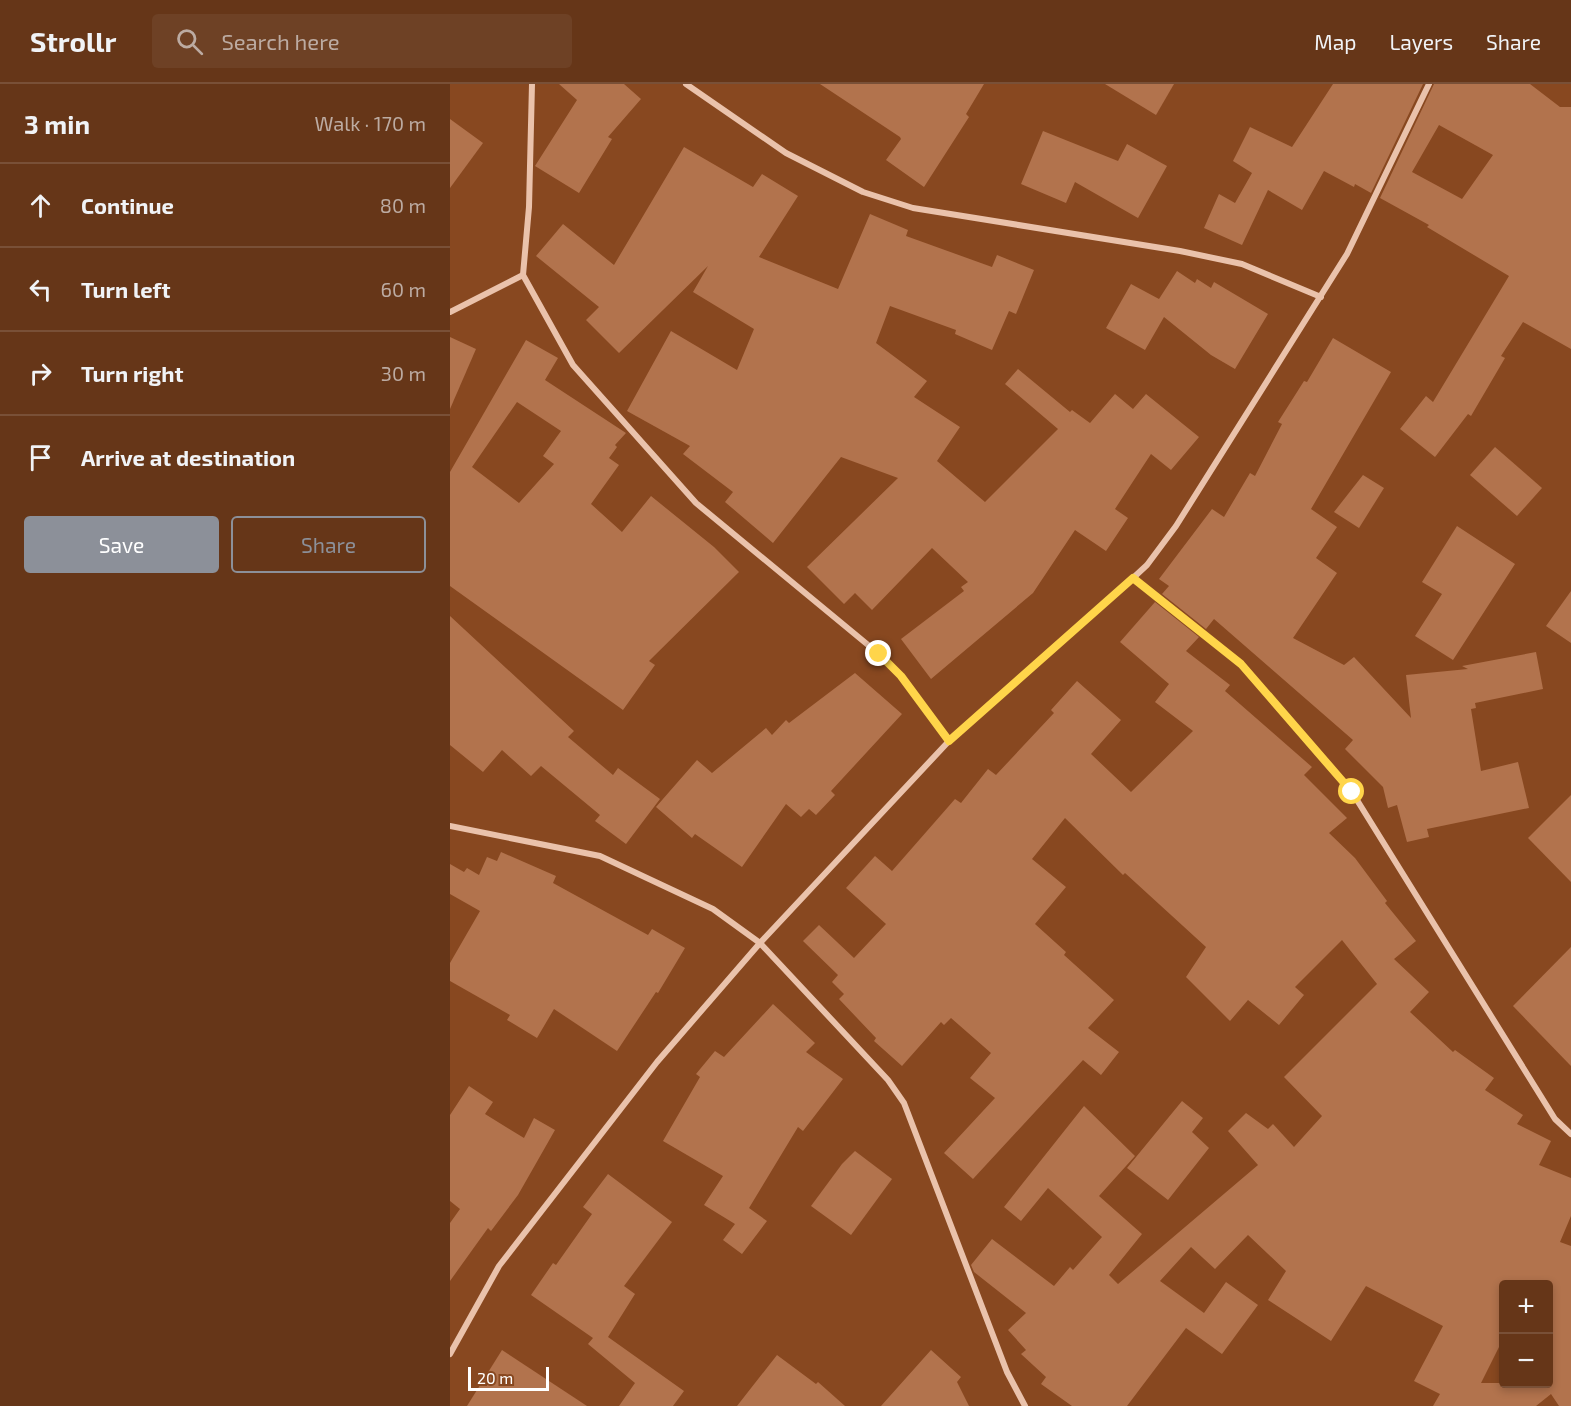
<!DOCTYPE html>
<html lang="en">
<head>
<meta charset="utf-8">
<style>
  :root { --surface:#663618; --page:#6e4125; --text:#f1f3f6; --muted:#bcaba2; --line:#795037; --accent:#8c9099 }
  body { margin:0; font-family:"Exo 2",sans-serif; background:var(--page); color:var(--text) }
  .controls { position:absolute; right:18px; bottom:18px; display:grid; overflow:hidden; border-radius:6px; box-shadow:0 3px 9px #0003 }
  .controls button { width:54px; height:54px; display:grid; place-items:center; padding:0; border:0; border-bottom:2px solid var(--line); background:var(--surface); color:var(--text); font:30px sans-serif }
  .scale { position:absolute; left:18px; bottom:15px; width:81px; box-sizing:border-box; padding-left:6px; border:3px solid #fff; border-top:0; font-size:16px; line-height:21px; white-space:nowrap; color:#fff; -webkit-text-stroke:4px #884820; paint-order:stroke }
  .stop { position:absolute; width:18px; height:18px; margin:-14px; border:4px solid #ffd54a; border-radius:50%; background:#fff }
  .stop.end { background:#ffd54a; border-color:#fff; box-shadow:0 2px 6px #0008 }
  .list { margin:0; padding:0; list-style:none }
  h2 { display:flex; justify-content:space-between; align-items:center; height:78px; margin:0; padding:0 24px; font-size:26px }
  h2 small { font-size:20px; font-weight:400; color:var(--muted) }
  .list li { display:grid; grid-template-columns:39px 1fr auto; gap:18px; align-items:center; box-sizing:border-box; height:84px; padding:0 24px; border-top:2px solid var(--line) }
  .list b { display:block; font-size:22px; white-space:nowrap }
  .list em { font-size:20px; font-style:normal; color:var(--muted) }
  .actions { display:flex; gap:12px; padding:18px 24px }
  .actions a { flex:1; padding:14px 0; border:2px solid var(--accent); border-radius:6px; text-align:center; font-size:21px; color:var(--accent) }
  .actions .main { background:var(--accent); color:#fff }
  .icon { flex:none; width:33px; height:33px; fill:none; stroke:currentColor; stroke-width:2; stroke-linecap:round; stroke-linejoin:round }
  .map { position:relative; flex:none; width:1121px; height:1322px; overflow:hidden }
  header { display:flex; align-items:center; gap:36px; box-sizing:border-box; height:84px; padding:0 30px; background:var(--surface); border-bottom:2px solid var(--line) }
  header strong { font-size:28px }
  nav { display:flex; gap:33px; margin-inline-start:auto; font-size:21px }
  .search { width:420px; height:54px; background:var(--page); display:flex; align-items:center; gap:15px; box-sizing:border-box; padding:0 21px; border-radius:6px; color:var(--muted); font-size:22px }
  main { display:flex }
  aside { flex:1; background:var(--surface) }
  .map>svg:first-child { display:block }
  .building { fill:#b2734d; fill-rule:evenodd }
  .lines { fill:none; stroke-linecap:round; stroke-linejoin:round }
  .street { stroke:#eac2ab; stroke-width:6 }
  .route { stroke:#ffd54a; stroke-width:8 }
</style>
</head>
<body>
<header>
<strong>Strollr</strong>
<div class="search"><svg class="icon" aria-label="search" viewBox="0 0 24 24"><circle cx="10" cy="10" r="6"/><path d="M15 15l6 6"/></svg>Search here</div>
<nav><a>Map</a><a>Layers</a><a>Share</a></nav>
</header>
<main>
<aside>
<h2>3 min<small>Walk · 170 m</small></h2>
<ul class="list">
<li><svg class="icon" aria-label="ahead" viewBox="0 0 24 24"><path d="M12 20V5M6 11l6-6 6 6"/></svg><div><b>Continue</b></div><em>80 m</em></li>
<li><svg class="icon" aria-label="left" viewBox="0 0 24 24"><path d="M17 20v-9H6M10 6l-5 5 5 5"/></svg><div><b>Turn left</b></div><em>60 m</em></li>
<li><svg class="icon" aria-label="right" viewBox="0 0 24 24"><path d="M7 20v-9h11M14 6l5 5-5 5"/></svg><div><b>Turn right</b></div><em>30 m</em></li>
<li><svg class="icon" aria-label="arrive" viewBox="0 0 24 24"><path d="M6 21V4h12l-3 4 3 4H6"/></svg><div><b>Arrive at destination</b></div></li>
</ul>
<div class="actions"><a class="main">Save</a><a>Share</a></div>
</aside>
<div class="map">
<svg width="1121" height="1322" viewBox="0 0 1121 1322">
  <rect width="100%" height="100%" fill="#884820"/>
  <g class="building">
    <path d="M109,0H174L191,15L158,53L162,55L129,109L85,82L127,16Z"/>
    <path d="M370,0H534L516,30L519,33L474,103L436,76L451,55L450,53Z"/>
    <path d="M655,0H724L706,31Z"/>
    <path d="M883,0H973L921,109L905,100L904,103L874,87L852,126L818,106L792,161L754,144L769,110L785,119L802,89L783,77L800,43L842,63Z"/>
    <path d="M984,0H1080L1110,23H1121V265L1073,238L1051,272L1055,274L1021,332L1018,330L985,373L950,345L976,312L983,318L1059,192L977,143L979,141L930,114ZM989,41L1043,71L1012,115L962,88Z"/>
    <path d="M0,35L33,59L0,104Z"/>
    <path d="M593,47L668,77L677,60L717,82L688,134L625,98L616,119L571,100Z"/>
    <path d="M234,63L303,103L312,90L348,112L309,173L388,205L420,130L458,146L456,152L542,183L547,171L584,186L566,230L559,227L542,266L505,250L506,246L440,222L426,259L477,297L464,313L510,343L487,377L535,418L608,345L555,300L568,285L620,328L622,326L640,339L665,310L683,325L696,310L749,353L721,386L701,370L665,425L678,434L656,467L625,446L583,509L481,595L451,555L514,507L511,503L518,498L482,464L422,526L405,509L394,520L357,483L448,394L391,373L323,459L275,418L283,408L233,370L240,362L177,327L221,247L287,286L304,245L243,208L258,182L169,269L136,236L149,223L86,172L113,140L164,181Z"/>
    <path d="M727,187L745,199L747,195L761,204L764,198L818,230L785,285L761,271L714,233L695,266L656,244L681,200L709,215Z"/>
    <path d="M0,253L26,265L0,325Z"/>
    <path d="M883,254L941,288L861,425L887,443L866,474L887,489L843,554L894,581L904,573L961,634L956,591L1018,585L1012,582L1086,568L1093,605L1025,619L1026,624L1021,625L1031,687L1068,678L1079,724L977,745L979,753L957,758L947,721L938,724L933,703L895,665L903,656L764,535L756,545L712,510L719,502L709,495L762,425L774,433L800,389L805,392L832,340L828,338L854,297L857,298Z"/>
    <path d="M76,256L108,274L95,296L176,349L165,361L167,363L159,374L169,381L141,420L172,448L201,412L264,463L289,488L199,577L205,581L173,626L0,502V388ZM67,318L111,347L93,372L104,380L69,419L22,383Z"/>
    <path d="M1045,363L1092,404L1067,432L1020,391Z"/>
    <path d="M913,391L934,404L909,444L884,428Z"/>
    <path d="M1007,442L1065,480L1003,576L965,552L992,510L972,498Z"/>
    <path d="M1121,507V559L1096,542Z"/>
    <path d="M705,518L749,553L736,567L780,601L775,607L862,683L854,691L897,734L879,749L905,774L937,817L935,819L966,857L944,875L979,908L960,928L1003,968L1005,966L1044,994L1035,1006L1073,1031L1067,1040L1101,1057L1089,1081L1121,1094V1132L1110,1158L1121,1162V1322H1109L1101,1310L1086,1322H983L990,1310L964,1297L993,1242L916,1202L881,1257L818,1216L836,1187L798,1151L765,1185L741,1163L710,1197L754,1229L776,1198L808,1221L772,1270L736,1244L677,1322H622L591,1300L596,1293L571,1270L576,1266L558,1246L576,1229L524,1188L521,1181L542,1155L604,1202L620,1183L623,1186L652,1153L598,1104L571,1137L554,1123L634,1022L685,1072L649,1112L692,1150L659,1191L668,1200L808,1081L778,1047L796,1029L818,1045L823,1040L844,1063L872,1032L834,993L927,900L892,856L845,903L854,911L829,941L798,916L780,937L736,893L756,863L675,789L673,791L615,734L582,775L616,803L585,840L616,868L614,871L664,916L638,944L669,968L651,991L633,976L523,1095L494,1069L545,1014L520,994L541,969L501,934L494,941L491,938L452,982L424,957L426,954L389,915L394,910L382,898L388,891L353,857L369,841L404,874L436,840L396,804L425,772L442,787L505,715L511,719L538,685L546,691L604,629L601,626L627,597L671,636L641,670L681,708L743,647L705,618L719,600L670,558ZM1053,1200H1098V1299H1031L1053,1255Z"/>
    <path d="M0,532L124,647L118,653L163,691L168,684L210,715L176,760L145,737L150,731L91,682L81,692L52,666L33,688L0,661Z"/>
    <path d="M405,589L452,630L381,707L385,711L366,731L359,725L351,733L336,720L292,783L245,750L242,754L206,723L247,676L262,689L316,644L322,651L336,636L339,639Z"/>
    <path d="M1121,711V798L1078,754Z"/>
    <path d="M51,768L106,792L103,799L198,851L202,845L235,864L208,909L206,908L167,967L104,925L87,954L57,936L60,931L0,897V879L30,827L0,810V780L14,788L17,784L29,791L37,773L47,777Z"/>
    <path d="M1121,863V982L1063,922Z"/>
    <path d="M323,920L365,959L356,968L393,995L353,1047L348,1043L299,1124L317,1137L292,1170L273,1156L285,1140L254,1121L273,1092L213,1057L250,993L246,990L265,967L274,973Z"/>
    <path d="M19,1002L43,1018L35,1030L74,1054L84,1034L105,1046L68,1111L41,1147L38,1144L0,1197V1139L10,1125L0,1117V1031Z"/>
    <path d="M732,1017L753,1034L742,1048L759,1064L718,1116L677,1084Z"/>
    <path d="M405,1067L442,1095L401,1151L361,1122L392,1080Z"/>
    <path d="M158,1090L222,1138L174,1202L185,1210L158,1253L234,1307L223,1322H169L185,1299L138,1260L143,1254L81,1211L103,1179L106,1181L142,1130L133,1123Z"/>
    <path d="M52,1266L137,1322H17Z"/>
    <path d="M481,1266L511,1293L507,1298L519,1322H431Z"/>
    <path d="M327,1271L366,1300L368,1298L395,1322H287Z"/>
  </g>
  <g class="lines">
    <g class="street">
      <path d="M82,0L79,123L73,191L123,281L246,419L429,570L451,592L499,657"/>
      <path d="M236,0L336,69L413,108L463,124L730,167L792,180L871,213"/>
      <path d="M0,228L73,191"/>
      <path d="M683,494L791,580L902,708L1105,1035L1121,1050"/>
      <path d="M0,742L150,772L263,825L310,859L438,996L454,1019L557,1288L575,1322"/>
      <path d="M0,1270L49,1182L207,978L310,859L499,657L683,494L697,481L726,442L897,170L979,0"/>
    </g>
  </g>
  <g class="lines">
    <path class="route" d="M429,570L451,592L499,657L683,494L791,580L902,708"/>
  </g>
</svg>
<div class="controls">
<button>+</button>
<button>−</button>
</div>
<div class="scale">20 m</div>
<div class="stop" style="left:902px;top:708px"></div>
<div class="stop end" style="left:429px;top:570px"></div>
</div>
</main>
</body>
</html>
